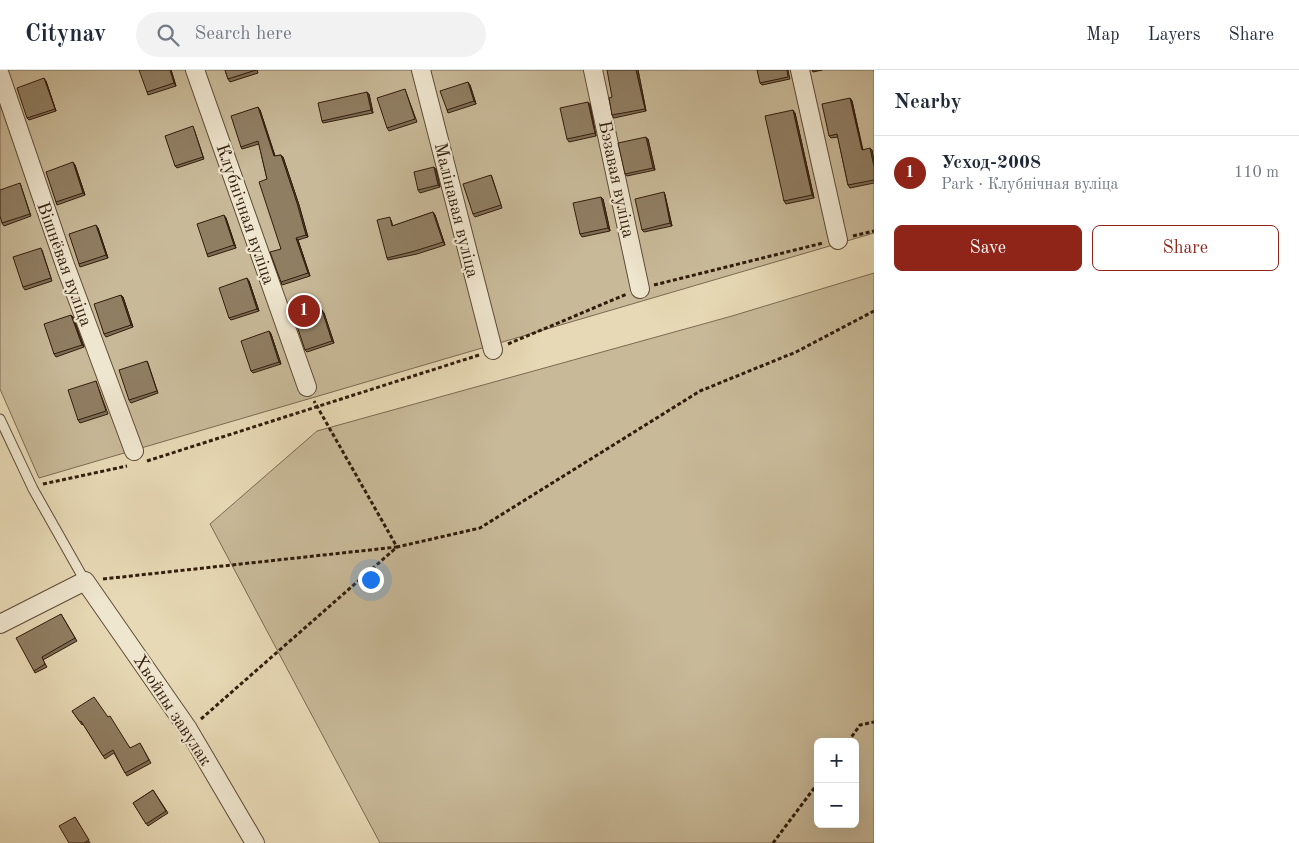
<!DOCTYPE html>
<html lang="en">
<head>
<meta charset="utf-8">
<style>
  :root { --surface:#fff; --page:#f2f2f3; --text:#1f2937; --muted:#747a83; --line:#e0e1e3; --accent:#8f2418 }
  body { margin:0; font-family:"Old Standard TT",serif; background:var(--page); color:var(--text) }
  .controls { position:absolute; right:15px; bottom:15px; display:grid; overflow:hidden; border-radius:8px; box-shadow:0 5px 20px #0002 }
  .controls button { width:45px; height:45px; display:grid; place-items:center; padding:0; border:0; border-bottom:1px solid var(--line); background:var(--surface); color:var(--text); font:25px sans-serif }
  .you { position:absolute; left:370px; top:509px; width:18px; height:18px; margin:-12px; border:4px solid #fff; border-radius:50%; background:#1a73e8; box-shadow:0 0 0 8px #1a73e833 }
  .badge { display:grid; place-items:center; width:32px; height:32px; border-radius:50%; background:var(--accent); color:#fff; font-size:16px; font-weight:700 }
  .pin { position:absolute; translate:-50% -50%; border:2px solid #fff; box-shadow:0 1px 5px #0006 }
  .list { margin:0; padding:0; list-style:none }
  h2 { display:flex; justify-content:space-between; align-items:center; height:65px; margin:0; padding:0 20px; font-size:21px }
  h2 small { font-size:16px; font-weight:400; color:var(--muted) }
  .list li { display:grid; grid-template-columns:32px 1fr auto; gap:15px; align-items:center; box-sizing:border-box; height:75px; padding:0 20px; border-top:1px solid var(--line) }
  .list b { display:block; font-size:19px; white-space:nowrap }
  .list p { margin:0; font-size:16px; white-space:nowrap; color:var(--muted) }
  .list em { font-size:16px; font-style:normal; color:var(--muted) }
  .actions { display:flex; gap:10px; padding:15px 20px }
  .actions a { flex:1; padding:11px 0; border:1px solid var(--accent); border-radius:8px; text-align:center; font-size:18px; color:var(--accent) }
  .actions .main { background:var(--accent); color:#fff }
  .icon { flex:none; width:28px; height:28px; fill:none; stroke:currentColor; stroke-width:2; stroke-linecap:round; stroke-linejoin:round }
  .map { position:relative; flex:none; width:874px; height:773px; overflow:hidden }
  header { display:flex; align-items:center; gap:30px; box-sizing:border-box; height:70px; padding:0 25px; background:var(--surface); border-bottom:1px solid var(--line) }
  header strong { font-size:24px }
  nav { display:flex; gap:28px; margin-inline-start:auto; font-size:18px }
  .search { width:350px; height:45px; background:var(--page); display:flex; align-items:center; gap:12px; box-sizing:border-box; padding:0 18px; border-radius:28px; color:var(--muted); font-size:19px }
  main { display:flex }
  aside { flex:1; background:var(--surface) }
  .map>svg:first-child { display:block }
  .green { fill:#c8b998; stroke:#7c6a52; fill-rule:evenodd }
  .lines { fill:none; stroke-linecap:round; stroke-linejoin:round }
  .service-casing { stroke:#5e4b36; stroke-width:11 }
  .minor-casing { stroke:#5e4b36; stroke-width:20 }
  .path { stroke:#311c0b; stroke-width:3; stroke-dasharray:4 2.5; stroke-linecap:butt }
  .service { stroke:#efe6cf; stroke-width:9 }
  .minor { stroke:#efe6cf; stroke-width:18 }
  .wall { fill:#7c6c55; stroke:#311c0b }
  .shaded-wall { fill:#655845; stroke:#311c0b }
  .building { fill:#907e63; stroke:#311c0b }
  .labels { text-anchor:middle; stroke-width:4.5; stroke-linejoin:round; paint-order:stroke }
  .street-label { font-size:18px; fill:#311c0b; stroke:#efe6cf }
</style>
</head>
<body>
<header>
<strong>Citynav</strong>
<div class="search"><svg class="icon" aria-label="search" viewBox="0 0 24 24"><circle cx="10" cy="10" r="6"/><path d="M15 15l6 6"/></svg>Search here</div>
<nav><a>Map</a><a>Layers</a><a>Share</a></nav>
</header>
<main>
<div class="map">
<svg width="874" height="773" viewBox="0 0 874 773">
  <rect width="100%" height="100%" fill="#e7d9b5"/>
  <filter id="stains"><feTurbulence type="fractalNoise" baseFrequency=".004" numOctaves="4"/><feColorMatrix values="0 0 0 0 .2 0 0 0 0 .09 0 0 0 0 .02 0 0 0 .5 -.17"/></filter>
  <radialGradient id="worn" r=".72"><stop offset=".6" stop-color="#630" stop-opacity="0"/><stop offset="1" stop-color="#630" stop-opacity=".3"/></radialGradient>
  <g class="green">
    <path d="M0,0H874V163L39,408L0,319Z"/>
    <path d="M874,203V773H380L210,454L317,361L732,246ZM818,672H855V754H818Z"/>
  </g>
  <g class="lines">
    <g class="service-casing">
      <path id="service" d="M0,349L33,419L85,511"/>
    </g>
    <g class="minor-casing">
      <g id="minor">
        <path d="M195,0L307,317"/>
        <path d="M421,0L493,280"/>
        <path d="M593,0L640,219"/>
        <path d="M800,0L838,170"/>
        <path d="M0,5L65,195L134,381"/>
        <path d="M0,554L85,511L188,659L255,773"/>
      </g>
    </g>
    <g class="path">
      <path d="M853,166L874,161"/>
      <path d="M654,215L823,173"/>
      <path d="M508,274L627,224"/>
      <path d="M147,391L479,285"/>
      <path d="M43,414L127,396"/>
      <path d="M103,509L397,477L314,331"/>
      <path d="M201,649L397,477L480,458L700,321L796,282L874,241"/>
      <path d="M848,672L860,655L874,652"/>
      <path d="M773,773L818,713"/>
    </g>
    <use href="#service" class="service"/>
    <use href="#minor" class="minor"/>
  </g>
  <g class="wall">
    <path d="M171,0L176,16L148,25L147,22Z"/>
    <path d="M225,0H257L258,3L230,12L228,9Z"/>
    <path d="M638,0L646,41L614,48L612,45V27Z"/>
    <path d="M788,0L790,9L762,15L760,13Z"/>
    <path d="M812,0H822L813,2Z"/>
    <path d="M46,11L56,41L29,50L27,48Z"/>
    <path d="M470,15L476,34L448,43L447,40Z"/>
    <path d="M405,19L406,22L417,52L389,61L387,58Z"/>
    <path d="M367,22L369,24L373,43L323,53L322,51Z"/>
    <path d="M850,28L852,31L863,80H872L874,92V113L850,118L848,115L838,67L831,68L829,66Z"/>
    <path d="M588,32L590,35L596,66L569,72L567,69Z"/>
    <path d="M260,40L275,86L281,85L283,87L299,135L308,167L298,170L310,206L282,215L281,212V179L267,109L259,74L242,79L241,77Z"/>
    <path d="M795,43L814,128L786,134L784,131Z"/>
    <path d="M194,59L204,89L177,98L175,96Z"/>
    <path d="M648,69L655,100L627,106L625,104Z"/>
    <path d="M75,95L85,125L57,135L56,132Z"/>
    <path d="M434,97L436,99L440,117L420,123L418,120Z"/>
    <path d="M491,105L492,107L502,138L475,147L473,144Z"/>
    <path d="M20,113L31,146L4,156L2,153Z"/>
    <path d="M664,122L665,125L672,156L644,162L642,160Z"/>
    <path d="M603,129L610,161L582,167L580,164Z"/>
    <path d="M433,142L435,145L445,175L417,184L388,190L387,188L391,150L393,156Z"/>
    <path d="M226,148L236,178L208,187L207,184Z"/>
    <path d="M98,158L108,188L80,197L79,194Z"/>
    <path d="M42,180L52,211L25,220L23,217Z"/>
    <path d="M249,211L259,241L231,250L229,248Z"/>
    <path d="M123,227L133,257L106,267L104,264Z"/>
    <path d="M324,243L334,273L307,282L305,280Z"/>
    <path d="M73,247L84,277L56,287L54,284Z"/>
    <path d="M269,261L271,264L281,294L253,303L251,301Z"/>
    <path d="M147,291L148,293L158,323L131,333L129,330Z"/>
    <path d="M96,311L97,314L108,344L80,353L78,350Z"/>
    <path d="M61,544L77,571L43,590L47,597L35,603L34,601Z"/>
    <path d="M72,641L108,647L130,678L141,675L151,693L127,706L114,683L105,689L83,654L82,655Z"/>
    <path d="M153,720L168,743L148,756L133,733Z"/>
    <path d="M75,747L90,773H69Z"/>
  </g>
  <g class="shaded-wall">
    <path d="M170,0H171L176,16L174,13Z"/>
    <path d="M636,0H638L646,41L645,39Z"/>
    <path d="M44,8L46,11L56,41L55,39Z"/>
    <path d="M468,12L470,15L476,34L474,31Z"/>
    <path d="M367,22L369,24L373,43L371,40Z"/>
    <path d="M850,28L852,31L863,82L862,80Z"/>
    <path d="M588,32L590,35L596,66L595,63Z"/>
    <path d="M258,37L260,40L276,89L274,86Z"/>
    <path d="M793,40L795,43L814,128L812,125Z"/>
    <path d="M646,67L648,69L655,100L653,98Z"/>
    <path d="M870,78L872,80L874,92V97Z"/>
    <path d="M281,85L283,87L299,135L308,167L306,165Z"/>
    <path d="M73,92L75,95L85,125L83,123Z"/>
    <path d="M434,97L436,99L440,117L438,115Z"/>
    <path d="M664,122L665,125L672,156L670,153Z"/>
    <path d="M601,127L603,129L610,161L608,158Z"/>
    <path d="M433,142L435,145L445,175L443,172Z"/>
    <path d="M224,145L226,148L236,178L234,175Z"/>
    <path d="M96,155L98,158L108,188L106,185Z"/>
    <path d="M296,168L298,170L310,206L308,203Z"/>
    <path d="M247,208L249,211L259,241L257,239Z"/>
    <path d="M121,225L123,227L133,257L131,255Z"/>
    <path d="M322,240L324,243L334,273L332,271Z"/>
    <path d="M71,245L73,247L84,277L82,275Z"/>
    <path d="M269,261L271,264L281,294L279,292Z"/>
  </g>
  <g class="building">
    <path d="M139,0H170L174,13L147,22Z"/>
    <path d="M225,0H256L228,9Z"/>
    <path d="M607,0H636L645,39L612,45L609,28L612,27Z"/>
    <path d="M757,0H787L788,7L760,13Z"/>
    <path d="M44,8L55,39L27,48L17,18Z"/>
    <path d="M468,12L474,31L447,40L440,21Z"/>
    <path d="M405,19L415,49L387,58L377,28Z"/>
    <path d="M367,22L371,40L322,51L318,33Z"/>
    <path d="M850,28L862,80L870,78L874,97V110L848,115L837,64L829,66L822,34Z"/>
    <path d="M588,32L595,63L567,69L560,38Z"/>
    <path d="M258,37L274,86L281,85L297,133L306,165L296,168L308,203L281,212L270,182L281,179L259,112L267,109L258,71L241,77L231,46Z"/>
    <path d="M793,40L812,125L784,131L765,46Z"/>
    <path d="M193,56L203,87L175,96L165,66Z"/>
    <path d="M646,67L653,98L625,104L618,73Z"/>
    <path d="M73,92L83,123L56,132L46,102Z"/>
    <path d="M434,97L438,115L418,120L414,102Z"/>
    <path d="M491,105L501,135L473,144L463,114Z"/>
    <path d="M20,113L30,144L2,153L0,146V120Z"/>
    <path d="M664,122L670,153L642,160L635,129Z"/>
    <path d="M601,127L608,158L580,164L573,133Z"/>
    <path d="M433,142L443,172L415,181L387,188L377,150L390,147L392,156Z"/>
    <path d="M224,145L234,175L207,184L197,154Z"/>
    <path d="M96,155L106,185L79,194L69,164Z"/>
    <path d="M41,178L51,208L23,217L13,187Z"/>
    <path d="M247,208L257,239L229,248L219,218Z"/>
    <path d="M121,225L131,255L104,264L94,234Z"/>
    <path d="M322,240L332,271L305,280L295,250Z"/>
    <path d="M71,245L82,275L54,284L44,254Z"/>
    <path d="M269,261L279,292L251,301L241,271Z"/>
    <path d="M147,291L157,321L129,330L119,300Z"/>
    <path d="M96,311L106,341L78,350L68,320Z"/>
    <path d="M61,544L75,568L42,587L45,594L34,601L16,568Z"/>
    <path d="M94,627L108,647L110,646L130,678L140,673L149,690L125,703L113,680L103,686L81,651L80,652L72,641Z"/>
    <path d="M153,720L166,741L146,754L133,733Z"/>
    <path d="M75,747L89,770L84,773H69L59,756Z"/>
  </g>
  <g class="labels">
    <g class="street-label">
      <text transform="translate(617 109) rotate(78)" y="6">Бэзавая вуліца</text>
      <text transform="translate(457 140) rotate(76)" y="6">Малінавая вуліца</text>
      <text transform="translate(246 144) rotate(71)" y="6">Клубнічная вуліца</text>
      <text transform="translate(65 194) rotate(70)" y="6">Вішнёвая вуліца</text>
      <text transform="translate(173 640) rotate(57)" y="6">Хвойны завулак</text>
    </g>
  </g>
  <rect width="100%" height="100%" filter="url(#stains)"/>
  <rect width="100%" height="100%" fill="url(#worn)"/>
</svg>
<div class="controls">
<button>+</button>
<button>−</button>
</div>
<div class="you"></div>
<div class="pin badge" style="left:304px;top:241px">1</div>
</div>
<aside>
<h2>Nearby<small></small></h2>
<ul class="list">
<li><span class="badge">1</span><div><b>Усход-2008</b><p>Park · Клубнічная вуліца</p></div><em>110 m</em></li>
</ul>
<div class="actions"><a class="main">Save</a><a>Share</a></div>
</aside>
</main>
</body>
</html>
